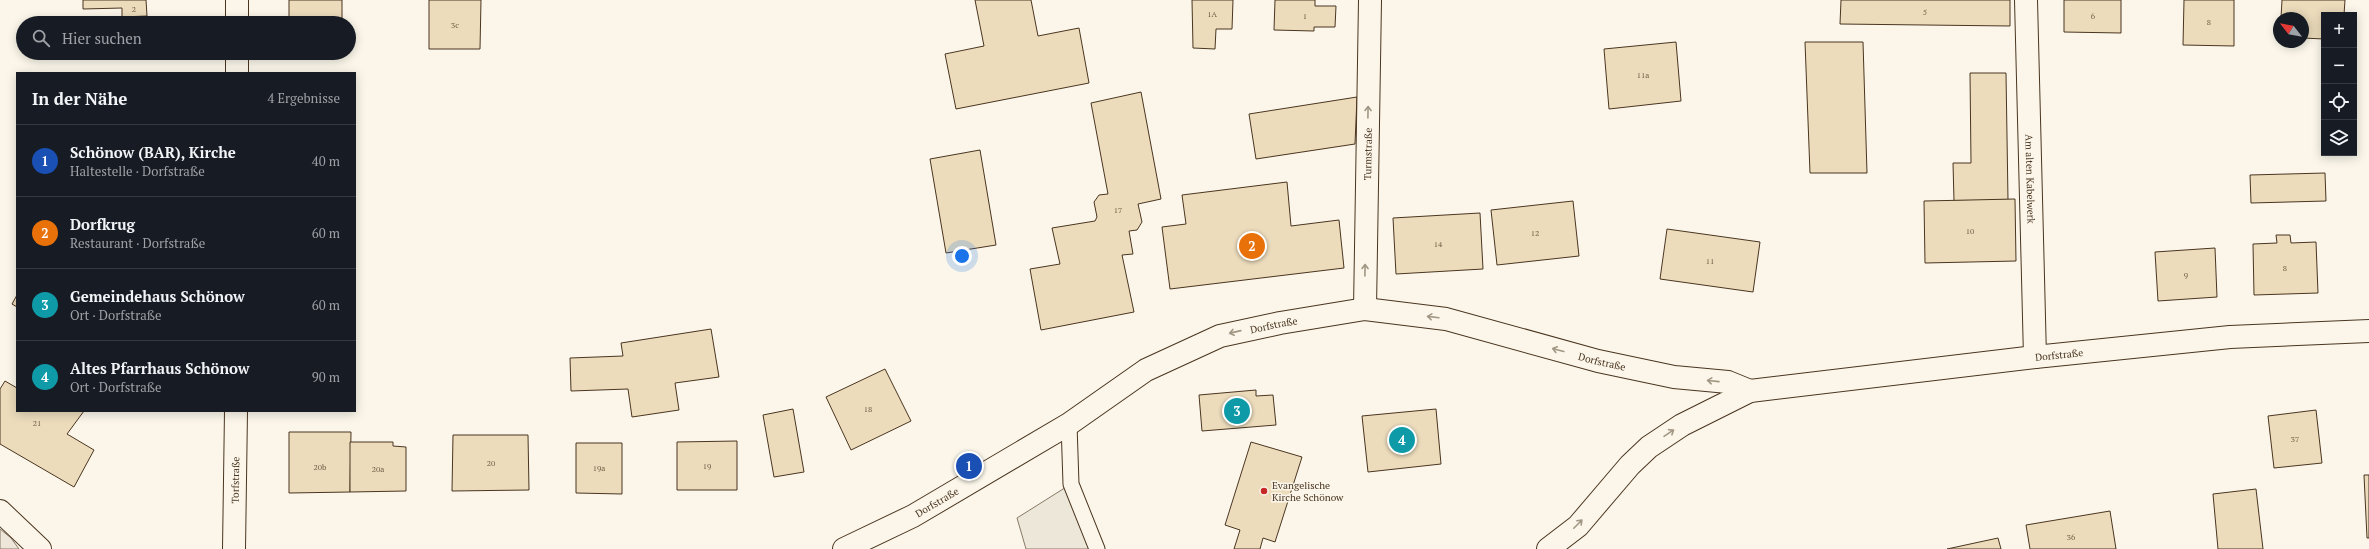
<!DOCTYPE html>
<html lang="de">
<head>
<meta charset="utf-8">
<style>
  :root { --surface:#171b24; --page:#242831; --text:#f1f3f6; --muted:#9ea1a6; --line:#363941; --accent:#b45309 }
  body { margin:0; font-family:"PT Serif",serif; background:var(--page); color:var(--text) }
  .controls { position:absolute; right:12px; top:12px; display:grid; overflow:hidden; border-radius:0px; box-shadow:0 2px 10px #0003 }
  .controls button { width:36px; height:36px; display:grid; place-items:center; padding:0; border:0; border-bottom:1px solid var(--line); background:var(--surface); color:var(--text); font:20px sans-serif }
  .compass { position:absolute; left:2273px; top:12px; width:36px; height:36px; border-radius:50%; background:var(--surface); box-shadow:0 2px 10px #0003; rotate:301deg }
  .you { position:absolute; left:962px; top:256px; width:14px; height:14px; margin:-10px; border:3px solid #fff; border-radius:50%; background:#1a73e8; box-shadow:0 0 0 6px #1a73e833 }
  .badge { display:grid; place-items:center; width:26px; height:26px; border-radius:50%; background:var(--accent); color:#fff; font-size:13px; font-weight:700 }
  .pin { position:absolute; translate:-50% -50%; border:2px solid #fff; box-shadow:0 1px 4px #0006 }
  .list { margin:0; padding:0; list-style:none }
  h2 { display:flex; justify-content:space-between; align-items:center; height:52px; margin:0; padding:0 16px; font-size:17px }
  h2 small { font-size:13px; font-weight:400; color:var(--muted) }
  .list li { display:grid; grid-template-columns:26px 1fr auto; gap:12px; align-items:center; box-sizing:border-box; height:72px; padding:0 16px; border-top:1px solid var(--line) }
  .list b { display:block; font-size:15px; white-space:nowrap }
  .list p { margin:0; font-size:13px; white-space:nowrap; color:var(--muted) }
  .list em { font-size:13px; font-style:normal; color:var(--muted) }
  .icon { flex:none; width:22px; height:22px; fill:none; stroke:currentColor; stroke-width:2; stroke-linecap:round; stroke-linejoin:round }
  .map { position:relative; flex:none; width:2369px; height:549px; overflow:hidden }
  .search { position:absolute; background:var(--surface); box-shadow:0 2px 10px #0003; left:16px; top:16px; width:340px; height:44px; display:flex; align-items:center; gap:10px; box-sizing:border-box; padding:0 14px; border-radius:22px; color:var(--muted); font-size:15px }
  .panel { position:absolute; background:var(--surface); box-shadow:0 2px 10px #0003; left:16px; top:72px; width:340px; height:340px; border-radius:0px }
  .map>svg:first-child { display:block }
  .green { fill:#ede6d9; stroke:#887966 }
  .parking { fill:#ede7d9; stroke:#887966 }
  .building { fill:#ecdcbc; stroke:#4a3520 }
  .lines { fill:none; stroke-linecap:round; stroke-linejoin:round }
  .lane-casing { stroke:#4a3520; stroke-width:17 }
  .street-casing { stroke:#4a3520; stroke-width:24 }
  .secondary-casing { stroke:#4a3520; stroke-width:24 }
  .lane { stroke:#fbf6e9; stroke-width:15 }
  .street { stroke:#fbf6e9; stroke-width:22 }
  .secondary { stroke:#fbf6e9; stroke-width:22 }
  .oneway { stroke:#a29684 }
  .poi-dot { fill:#c62828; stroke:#fbf6e9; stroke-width:1.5 }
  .labels { text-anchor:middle; stroke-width:3; stroke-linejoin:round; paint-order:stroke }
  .number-label { font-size:8px; fill:#725f47 }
  .street-label { font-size:10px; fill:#4a3520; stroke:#fbf6e9 }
  .poi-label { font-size:10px; fill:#4a3520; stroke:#fbf6e9; text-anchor:start }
</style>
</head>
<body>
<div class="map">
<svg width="2369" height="549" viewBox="0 0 2369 549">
  <rect width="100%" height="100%" fill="#fbf6e9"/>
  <path class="green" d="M0,529L11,538L19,549H0Z"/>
  <path class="parking" d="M1071,484L1096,549H1026L1017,518Z"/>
  <g class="building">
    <path d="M83,0H146L147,16L122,17V8L83,9Z"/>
    <rect x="289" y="0" width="53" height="23"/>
    <path d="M429,0H481L480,49H429Z"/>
    <path d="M975,0H1031L1038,36L1079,28L1089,83L956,109L945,54L984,46Z"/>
    <path d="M1192,0H1233L1232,29H1216L1215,49L1193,48Z"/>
    <path d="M1275,0H1315V6H1336L1335,27H1314V31L1274,30Z"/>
    <path d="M1841,0H2010V26L1840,24Z"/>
    <path d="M2064,0H2121V33L2064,32Z"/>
    <path d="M2184,0H2234V46L2183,45Z"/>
    <path d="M2282,0H2345L2344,15H2324V39L2303,38V18H2281Z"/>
    <path d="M1676,42L1681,101L1609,109L1604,49Z"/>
    <path d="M1805,42H1863L1867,173H1810Z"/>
    <path d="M1970,73H2006L2008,200L1954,201L1953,163H1971Z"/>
    <path d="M1141,92L1161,199L1138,204L1142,222L1137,230L1129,231L1133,254L1122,255L1134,312L1041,330L1030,269L1060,264L1052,228L1095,221L1097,217L1094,202L1099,195L1108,194L1091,103Z"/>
    <path d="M1357,97L1355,144L1256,159L1249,114Z"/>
    <path d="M980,150L996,245L946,253L930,159Z"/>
    <path d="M2325,173L2326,201L2251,203L2250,175Z"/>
    <path d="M1287,182L1291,226L1339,220L1344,268L1170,289L1162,227L1186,224L1182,195Z"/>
    <path d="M2015,199L2016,261L1925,263L1924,201Z"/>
    <path d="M1573,201L1579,256L1497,265L1491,210Z"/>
    <path d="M1480,213L1483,269L1396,274L1393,218Z"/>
    <path d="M1667,229L1760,242L1753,292L1660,279Z"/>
    <path d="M2276,235H2290L2291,243L2316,242L2318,293L2254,295L2253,244L2277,243Z"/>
    <path d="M2215,248L2217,297L2158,301L2155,252Z"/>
    <path d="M17,295V307L12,304Z"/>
    <path d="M711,329L719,377L675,383L679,410L632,417L628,389L571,391L570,358L623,356L621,343Z"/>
    <path d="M885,369L911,421L851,450L826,397Z"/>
    <path d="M5,381L17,388V411H84L67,434L94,450L74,487L0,444V389Z"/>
    <path d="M1256,390V396L1273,395L1276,425L1202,431L1199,395Z"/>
    <path d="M793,409L804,472L774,477L763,415Z"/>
    <path d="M1436,409L1441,464L1368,472L1362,416Z"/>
    <path d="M2316,410L2322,463L2274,468L2268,416Z"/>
    <path d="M289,432H351L350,492L289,493Z"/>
    <path d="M453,435H528L529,490L452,491Z"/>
    <path d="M737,441V490H677V442Z"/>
    <path d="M350,442H393V446L406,447V491L350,492Z"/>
    <path d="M1251,442L1302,457L1275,542L1263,538L1260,549H1234L1240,530L1225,525Z"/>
    <path d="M576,443H622V494L576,493Z"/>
    <path d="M2364,475H2369V538H2367Z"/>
    <path d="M2256,489L2263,549H2218L2213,494Z"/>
    <path d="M2110,511L2116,549H2030L2026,525Z"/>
    <path d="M1998,538L2001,549H1947Z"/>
  </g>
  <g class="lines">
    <g class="lane-casing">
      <path id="lane" d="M1069,424L1071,484L1097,549"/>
    </g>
    <g class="street-casing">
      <g id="street">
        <path id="s1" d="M2026,0L2035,357"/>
        <path d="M237,23V0"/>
        <path d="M237,73V53"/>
        <path id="s2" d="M1365,309L1370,0"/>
        <path d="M0,511L40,549"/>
        <path id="s3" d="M234,549L236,411"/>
      </g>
    </g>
    <g class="secondary-casing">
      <g id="secondary">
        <path id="s4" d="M844,549L913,516L1069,424L1146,370L1220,336L1280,323L1365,309L1446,319L1598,361L1674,377L1728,382L1750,391"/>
        <path id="s5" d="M1548,549L1578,526L1630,465L1649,447L1682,425L1750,391L2035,357L2230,337L2369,331"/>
      </g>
    </g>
    <use href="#lane" class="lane"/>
    <use href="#street" class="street"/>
    <use href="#secondary" class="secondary"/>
  </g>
  <defs><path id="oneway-shaft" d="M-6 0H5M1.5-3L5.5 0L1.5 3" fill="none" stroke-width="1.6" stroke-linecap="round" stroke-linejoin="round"/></defs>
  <g class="oneway">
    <use href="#oneway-shaft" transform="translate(1368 112) rotate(-89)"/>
    <use href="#oneway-shaft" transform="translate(1365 270) rotate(-89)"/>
    <use href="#oneway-shaft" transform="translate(1433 317) rotate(-173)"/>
    <use href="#oneway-shaft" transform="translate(1235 332) rotate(167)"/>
    <use href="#oneway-shaft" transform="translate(1558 350) rotate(-165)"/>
    <use href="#oneway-shaft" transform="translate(1713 381) rotate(-174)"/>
    <use href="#oneway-shaft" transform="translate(1669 433) rotate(-34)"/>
    <use href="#oneway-shaft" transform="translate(1578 524) rotate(-45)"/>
  </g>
  <circle class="poi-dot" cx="1264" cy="491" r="4"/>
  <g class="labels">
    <g class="number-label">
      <text x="134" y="12">2</text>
      <text x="1925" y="15">5</text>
      <text x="1212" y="17">1A</text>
      <text x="1305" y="19">1</text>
      <text x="2093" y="19">6</text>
      <text x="2209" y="25">8</text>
      <text x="455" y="28">3c</text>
      <text x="1643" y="78">11a</text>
      <text x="1118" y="213">17</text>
      <text x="1970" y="234">10</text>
      <text x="1535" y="236">12</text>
      <text x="1438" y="247">14</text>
      <text x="1710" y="264">11</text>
      <text x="2285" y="271">8</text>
      <text x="2186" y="278">9</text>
      <text x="868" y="412">18</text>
      <text x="37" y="426">21</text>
      <text x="2295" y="442">37</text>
      <text x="491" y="466">20</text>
      <text x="707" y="469">19</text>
      <text x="320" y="470">20b</text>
      <text x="599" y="471">19a</text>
      <text x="378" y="472">20a</text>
      <text x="2071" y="540">36</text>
    </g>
    <g class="street-label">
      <text dy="4" stroke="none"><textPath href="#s2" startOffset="155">Turmstraße</textPath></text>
      <text dy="4" stroke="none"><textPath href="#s1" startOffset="179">Am alten Kabelwerk</textPath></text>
      <text dy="4" stroke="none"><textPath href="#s4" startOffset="488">Dorfstraße</textPath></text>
      <text dy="4" stroke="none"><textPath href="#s5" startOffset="571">Dorfstraße</textPath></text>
      <text dy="4" stroke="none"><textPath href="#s4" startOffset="824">Dorfstraße</textPath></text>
      <text dy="4" stroke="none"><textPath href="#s3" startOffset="69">Torfstraße</textPath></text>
      <text dy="4" stroke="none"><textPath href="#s4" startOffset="104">Dorfstraße</textPath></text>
    </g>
    <g class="poi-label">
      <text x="1272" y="489">Evangelische<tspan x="1272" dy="12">Kirche Schönow</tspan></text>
    </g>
  </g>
</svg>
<div class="controls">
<button>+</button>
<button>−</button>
<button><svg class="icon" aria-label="locate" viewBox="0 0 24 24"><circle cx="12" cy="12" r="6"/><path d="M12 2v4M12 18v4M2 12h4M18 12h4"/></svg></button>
<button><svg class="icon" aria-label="layers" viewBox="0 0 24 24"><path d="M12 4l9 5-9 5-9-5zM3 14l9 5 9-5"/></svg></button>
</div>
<svg class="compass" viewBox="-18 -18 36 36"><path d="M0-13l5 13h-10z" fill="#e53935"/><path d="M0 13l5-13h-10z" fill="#9ea1a6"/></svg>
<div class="you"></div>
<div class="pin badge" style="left:969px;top:466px;background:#1a4fb4">1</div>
<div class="pin badge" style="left:1252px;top:246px;background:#e8710a">2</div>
<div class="pin badge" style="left:1237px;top:411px;background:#0f9aa8">3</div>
<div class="pin badge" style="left:1402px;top:440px;background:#0f9aa8">4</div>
<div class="search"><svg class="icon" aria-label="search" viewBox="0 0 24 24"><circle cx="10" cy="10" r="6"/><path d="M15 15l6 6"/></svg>Hier suchen</div>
<section class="panel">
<h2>In der Nähe<small>4 Ergebnisse</small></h2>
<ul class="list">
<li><span class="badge" style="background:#1a4fb4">1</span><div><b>Schönow (BAR), Kirche</b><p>Haltestelle · Dorfstraße</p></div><em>40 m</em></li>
<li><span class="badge" style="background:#e8710a">2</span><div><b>Dorfkrug</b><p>Restaurant · Dorfstraße</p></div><em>60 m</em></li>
<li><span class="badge" style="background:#0f9aa8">3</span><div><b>Gemeindehaus Schönow</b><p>Ort · Dorfstraße</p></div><em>60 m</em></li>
<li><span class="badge" style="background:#0f9aa8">4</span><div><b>Altes Pfarrhaus Schönow</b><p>Ort · Dorfstraße</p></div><em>90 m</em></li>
</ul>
</section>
</div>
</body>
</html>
